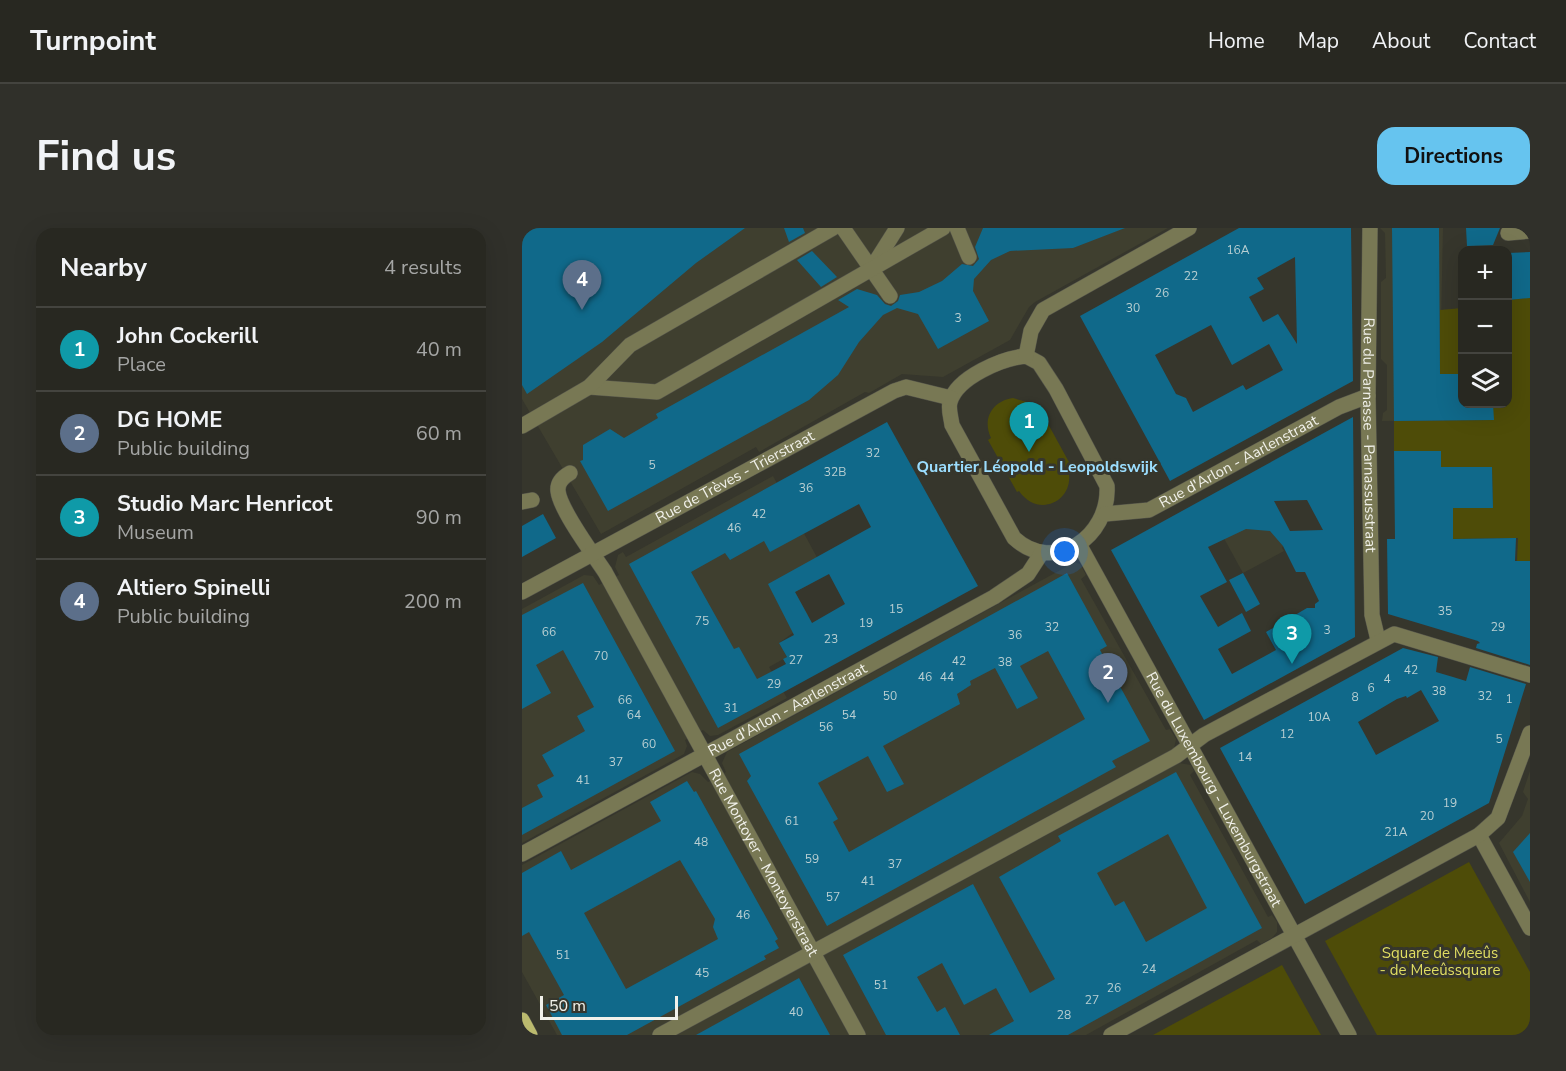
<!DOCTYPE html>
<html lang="en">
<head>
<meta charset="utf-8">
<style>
  :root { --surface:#282821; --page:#30302a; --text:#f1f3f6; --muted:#a5a6a5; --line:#44443f; --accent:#66c4ef }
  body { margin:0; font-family:"Nunito Sans",sans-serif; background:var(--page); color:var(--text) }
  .controls { position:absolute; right:18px; top:18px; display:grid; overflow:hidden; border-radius:12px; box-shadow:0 6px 24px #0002 }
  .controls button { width:54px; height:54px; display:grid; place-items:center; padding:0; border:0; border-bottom:2px solid var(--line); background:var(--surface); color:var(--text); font:30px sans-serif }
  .scale { position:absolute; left:18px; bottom:15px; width:138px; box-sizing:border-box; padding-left:6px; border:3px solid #f1f1ea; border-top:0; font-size:16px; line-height:21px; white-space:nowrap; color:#f1f1ea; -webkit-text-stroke:4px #36362c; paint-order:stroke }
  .you { position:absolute; left:543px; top:324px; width:21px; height:21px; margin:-15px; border:4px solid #fff; border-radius:50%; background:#1a73e8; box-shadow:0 0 0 9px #1a73e833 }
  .badge { display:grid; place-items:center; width:39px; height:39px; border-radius:50%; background:var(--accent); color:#fff; font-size:20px; font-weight:700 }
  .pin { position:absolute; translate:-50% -50px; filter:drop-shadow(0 2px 3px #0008) }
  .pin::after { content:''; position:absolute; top:32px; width:21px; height:18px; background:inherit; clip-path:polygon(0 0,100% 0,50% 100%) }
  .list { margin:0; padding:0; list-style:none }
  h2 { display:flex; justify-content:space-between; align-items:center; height:78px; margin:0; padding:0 24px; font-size:26px }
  h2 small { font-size:20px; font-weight:400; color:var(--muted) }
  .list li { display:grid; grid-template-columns:39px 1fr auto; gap:18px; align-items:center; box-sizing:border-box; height:84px; padding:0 24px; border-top:2px solid var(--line) }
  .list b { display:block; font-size:22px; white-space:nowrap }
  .list p { margin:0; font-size:20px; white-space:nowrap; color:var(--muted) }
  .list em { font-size:20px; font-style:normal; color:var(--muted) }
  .icon { flex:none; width:33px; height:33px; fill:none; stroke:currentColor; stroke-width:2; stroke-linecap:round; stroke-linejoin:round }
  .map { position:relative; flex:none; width:1008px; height:807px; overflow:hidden; border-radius:18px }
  header { display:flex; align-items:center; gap:36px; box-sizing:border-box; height:84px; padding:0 30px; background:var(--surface); border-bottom:2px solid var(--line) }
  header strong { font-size:28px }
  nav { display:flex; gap:33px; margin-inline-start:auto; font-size:21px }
  .intro { display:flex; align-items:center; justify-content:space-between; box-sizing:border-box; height:144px; padding:0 36px }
  h1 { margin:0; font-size:42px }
  .button { padding:15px 27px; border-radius:18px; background:var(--accent); color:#111; font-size:21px; font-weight:700 }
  main { display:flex; gap:36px; padding:0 36px }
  aside { flex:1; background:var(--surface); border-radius:18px; box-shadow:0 6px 24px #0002 }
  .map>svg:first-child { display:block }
  .built { fill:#3f3f2f }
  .green { fill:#4e4c08 }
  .building { fill:#10698a; fill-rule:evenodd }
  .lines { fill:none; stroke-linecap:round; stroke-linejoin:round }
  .minor-casing { stroke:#54544a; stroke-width:16 }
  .major-casing { stroke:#54544a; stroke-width:16 }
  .minor { stroke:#787854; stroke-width:15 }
  .major { stroke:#bbba6e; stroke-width:15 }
  .labels { text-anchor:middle; stroke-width:6; stroke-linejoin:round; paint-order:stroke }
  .number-label { font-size:12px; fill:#b9cfd2 }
  .street-label { font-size:15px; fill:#f1f1ea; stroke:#36362c }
  .park-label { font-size:15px; fill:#e1de62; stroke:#36362c }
  .neighbourhood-label { font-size:16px; font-weight:bold; fill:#9bddfe; stroke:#36362c }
</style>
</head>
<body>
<header>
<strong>Turnpoint</strong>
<nav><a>Home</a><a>Map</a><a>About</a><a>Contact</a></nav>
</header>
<div class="intro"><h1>Find us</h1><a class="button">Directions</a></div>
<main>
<aside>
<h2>Nearby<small>4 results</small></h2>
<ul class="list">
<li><span class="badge" style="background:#0f9aa8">1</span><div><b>John Cockerill</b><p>Place</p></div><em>40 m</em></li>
<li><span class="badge" style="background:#5c6f8a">2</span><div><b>DG HOME</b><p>Public building</p></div><em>60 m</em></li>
<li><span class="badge" style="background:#0f9aa8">3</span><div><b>Studio Marc Henricot</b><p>Museum</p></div><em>90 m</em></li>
<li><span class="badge" style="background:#5c6f8a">4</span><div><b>Altiero Spinelli</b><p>Public building</p></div><em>200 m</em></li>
</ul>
</aside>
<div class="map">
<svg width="1008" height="807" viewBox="0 0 1008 807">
  <rect width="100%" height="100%" fill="#36362c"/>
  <g class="built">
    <path d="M0,0H646L513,74L507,79L488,112L421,149L380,146L347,165L343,164L237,224L234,219L79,306L0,171Z"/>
    <path d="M858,0H921L918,146H940V176H971L972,192L860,193L861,185L865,182V137L859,131V54L864,50L863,5Z"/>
    <path d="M251,248L298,335L288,356L273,364L286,387L272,404L257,415L265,429L247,439L265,470L196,507L188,508L181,502L163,512L165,518L162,526L0,615V381L62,347L71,348L77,357L97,347L93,339L96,327L101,324L104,329Z"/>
    <path d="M681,272L769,304L760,320L762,323L721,345Z"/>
    <path d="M550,333L558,336L564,347L559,351L644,502L648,501L654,511L652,520L657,535L669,537L672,543L668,547L746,689L750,687L755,694V704L750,710L739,716L735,712L564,807H35L0,744V637L170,544L178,546L186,554L204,544L200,535L205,524L544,339L543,335Z"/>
    <path d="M1008,543V674L977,615L1000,588L1006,571L1001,564Z"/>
  </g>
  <g class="green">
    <path d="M1004,70H1008V334L995,333L996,310L931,311V280H971L970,239H919L872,223V193L971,192V176H986V72Z"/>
    <path d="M940,80V146H918V82Z"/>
    <path d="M491,170L508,175L515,185L519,183L548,236L545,238C557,270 518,293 497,263L495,264L466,212L469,210C460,191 470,173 491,170Z"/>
    <path d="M947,634L1008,744V807H855L803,713Z"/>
    <path d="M760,737L799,807H631Z"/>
  </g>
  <g class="building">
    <path d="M0,0H223L174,35L80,114L5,166L0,157Z"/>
    <path d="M262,0H281L283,5L267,14Z"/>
    <path d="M461,0H603L551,20L488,23L469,32L452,51L451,63L467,93L416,121L396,86L375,80L361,87L337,114L316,147L287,172L86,283L58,233L61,232V217L88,201L102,210L136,190L134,186L327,79L316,72L335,61L355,67L363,76L369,78L376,73L378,67L397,64L420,53L440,36L451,38L457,31L453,19Z"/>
    <path d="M717,0H829L831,153L648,253L558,88ZM773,29L775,116L756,86L741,94L727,69L742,61L735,50ZM689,97L710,137L747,116L761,142L724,162L721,157L671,184L664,170L654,166L633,127Z"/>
    <path d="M870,0H917L918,146H940V176H971L972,192L872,193Z"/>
    <path d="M944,0H978L971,17L945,18Z"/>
    <path d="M290,23L315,49L299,59L275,32Z"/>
    <path d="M1008,24V70L986,72V25Z"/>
    <path d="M831,189L833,409L682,492L589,322ZM785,272L801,302L768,303L752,273ZM724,301L748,303L761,318L774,344H783L797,373L793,376V380H785L744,404L754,422L710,446L696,421L729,403L720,385L696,399L678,368L705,354L686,319Z"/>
    <path d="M365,194L456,358L196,500L107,336ZM337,276L349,299L246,356L272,407L257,415L265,429L261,431L264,436L235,451L217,419L212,421L169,344L203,325L208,332L242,313L248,324ZM307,346L323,376L290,395L273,364Z"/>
    <path d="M872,223H919V239H970L971,280H931V311L994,310L993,333H1008V437L954,420L955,416L958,415L956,413L866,386L865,311H873Z"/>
    <path d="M21,286L34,310L0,329V298Z"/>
    <path d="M545,345L585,418L578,422L628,513L590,533L594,539L305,698L225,553L229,548L217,526ZM526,423L563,491L327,624L311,594L316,591L296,555L346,528L365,564L382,556L361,518L438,476L435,466L449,457L448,453L473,440L495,481L516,470L498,438Z"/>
    <path d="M721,345L738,376L724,384L707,352Z"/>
    <path d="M61,355L153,523L0,607V580L21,569L15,557L32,548L20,527L63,503L55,488L72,479L41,422L14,437L29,465L0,481V387Z"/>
    <path d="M881,420L916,429L914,444L931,449L944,453L948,439L1004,456L967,575L783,676L698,520ZM899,462L917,493L854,527L836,494L875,471L884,468L885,470Z"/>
    <path d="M654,544L740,700L546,807H467L492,793L474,760L442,777L420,735L395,749L415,784L423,779L438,807H364L321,727L451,656L508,765L533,751L477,649L539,613L536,608ZM646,606L685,680L624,714L602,673L593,678L575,645Z"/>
    <path d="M165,553L172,564L174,563L256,711L253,713L257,720L242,728L244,731L105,807H40L24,777L42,767L7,704L0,708V645L39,623L49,642L139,593L128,574ZM158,632L193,691L191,699L196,711L104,761L62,685Z"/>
    <path d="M1008,605V654L991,624Z"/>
    <path d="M277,750L308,807H174L203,791Z"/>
  </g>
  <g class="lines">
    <g class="minor-casing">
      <g id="minor">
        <path d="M321,0L368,68"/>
        <path d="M435,0L447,29"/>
        <path id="s1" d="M848,0L846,168L850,387L856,412"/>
        <path d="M986,5L1008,3"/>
        <path d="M351,38L375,0"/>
        <path d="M504,128L517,135L534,161L585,258C588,309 532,347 492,310L430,197C429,189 426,181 428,174C435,149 481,130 504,128Z"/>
        <path d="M504,128L509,103L521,82L667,0"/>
        <path d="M67,159L135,164L421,0"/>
        <path d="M0,198L67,159L108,117L311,0"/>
        <path id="s2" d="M48,245C41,249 35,254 36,263C38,282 71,326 83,344L336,807"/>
        <path d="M0,274L10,272"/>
        <path id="s3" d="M583,286L627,282L817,179L846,168"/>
        <path id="s4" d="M557,316L827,807"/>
        <path id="s5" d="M0,364L372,163L384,159L429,170"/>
        <path d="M957,607L1008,700"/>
        <path id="s6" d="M0,626L472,369L506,346L519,326"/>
        <path d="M138,807L654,528L682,507L872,406L1008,447"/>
        <path d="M589,807L957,607L976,590L1008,505"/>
      </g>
    </g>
    <g class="major-casing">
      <path id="major" d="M0,792L8,807"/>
    </g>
    <use href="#minor" class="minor"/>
    <use href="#major" class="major"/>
  </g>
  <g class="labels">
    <g class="number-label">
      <text x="716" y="26">16A</text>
      <text x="669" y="52">22</text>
      <text x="640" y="69">26</text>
      <text x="611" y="84">30</text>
      <text x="436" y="94">3</text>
      <text x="351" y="229">32</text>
      <text x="130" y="241">5</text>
      <text x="313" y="248">32B</text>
      <text x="284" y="264">36</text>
      <text x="237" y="290">42</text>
      <text x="212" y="304">46</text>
      <text x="374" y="385">15</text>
      <text x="923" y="387">35</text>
      <text x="180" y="397">75</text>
      <text x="344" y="399">19</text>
      <text x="530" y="403">32</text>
      <text x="976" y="403">29</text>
      <text x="805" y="406">3</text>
      <text x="27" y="408">66</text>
      <text x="493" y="411">36</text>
      <text x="309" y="415">23</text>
      <text x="79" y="432">70</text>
      <text x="274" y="436">27</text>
      <text x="437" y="437">42</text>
      <text x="483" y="438">38</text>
      <text x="889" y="446">42</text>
      <text x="403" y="453">46</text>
      <text x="425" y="453">44</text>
      <text x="865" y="455">4</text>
      <text x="252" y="460">29</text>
      <text x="849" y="464">6</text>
      <text x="917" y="467">38</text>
      <text x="368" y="472">50</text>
      <text x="963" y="472">32</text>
      <text x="833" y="473">8</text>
      <text x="987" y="475">1</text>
      <text x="103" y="476">66</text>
      <text x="209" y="484">31</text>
      <text x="112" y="491">64</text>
      <text x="327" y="491">54</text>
      <text x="797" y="493">10A</text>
      <text x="304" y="503">56</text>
      <text x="765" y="510">12</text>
      <text x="977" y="515">5</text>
      <text x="127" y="520">60</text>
      <text x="723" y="533">14</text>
      <text x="94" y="538">37</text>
      <text x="61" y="556">41</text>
      <text x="928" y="579">19</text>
      <text x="905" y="592">20</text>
      <text x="270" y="597">61</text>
      <text x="874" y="608">21A</text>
      <text x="179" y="618">48</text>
      <text x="290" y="635">59</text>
      <text x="373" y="640">37</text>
      <text x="346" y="657">41</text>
      <text x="311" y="673">57</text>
      <text x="221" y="691">46</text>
      <text x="41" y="731">51</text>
      <text x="627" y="745">24</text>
      <text x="180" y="749">45</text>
      <text x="359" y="761">51</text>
      <text x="592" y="764">26</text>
      <text x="570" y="776">27</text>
      <text x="274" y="788">40</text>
      <text x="542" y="791">28</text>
    </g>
    <g class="street-label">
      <text dy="5" stroke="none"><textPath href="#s1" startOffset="207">Rue du Parnasse - Parnassusstraat</textPath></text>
      <text dy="5" stroke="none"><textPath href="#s3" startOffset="146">Rue d'Arlon - Aarlenstraat</textPath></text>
      <text dy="5" stroke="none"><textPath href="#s5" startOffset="242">Rue de Trèves - Trierstraat</textPath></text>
      <text dy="5" stroke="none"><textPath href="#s6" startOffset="302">Rue d'Arlon - Aarlenstraat</textPath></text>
      <text dy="5" stroke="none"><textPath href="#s4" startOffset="280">Rue du Luxembourg - Luxemburgstraat</textPath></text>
      <text dy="5" stroke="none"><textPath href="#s2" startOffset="448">Rue Montoyer - Montoyerstraat</textPath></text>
    </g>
    <g class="park-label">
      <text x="918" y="730">Square de Meeûs<tspan x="918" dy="17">- de Meeûssquare</tspan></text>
    </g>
    <g class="neighbourhood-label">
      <text x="515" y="244">Quartier Léopold - Leopoldswijk</text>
    </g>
  </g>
</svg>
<div class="controls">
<button>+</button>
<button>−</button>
<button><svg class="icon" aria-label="layers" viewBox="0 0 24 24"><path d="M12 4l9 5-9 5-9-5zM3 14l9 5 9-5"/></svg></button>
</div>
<div class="scale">50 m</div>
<div class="you"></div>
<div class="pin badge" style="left:507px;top:224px;background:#0f9aa8">1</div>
<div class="pin badge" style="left:586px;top:475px;background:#5c6f8a">2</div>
<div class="pin badge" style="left:770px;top:436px;background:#0f9aa8">3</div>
<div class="pin badge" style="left:60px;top:82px;background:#5c6f8a">4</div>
</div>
</main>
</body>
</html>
